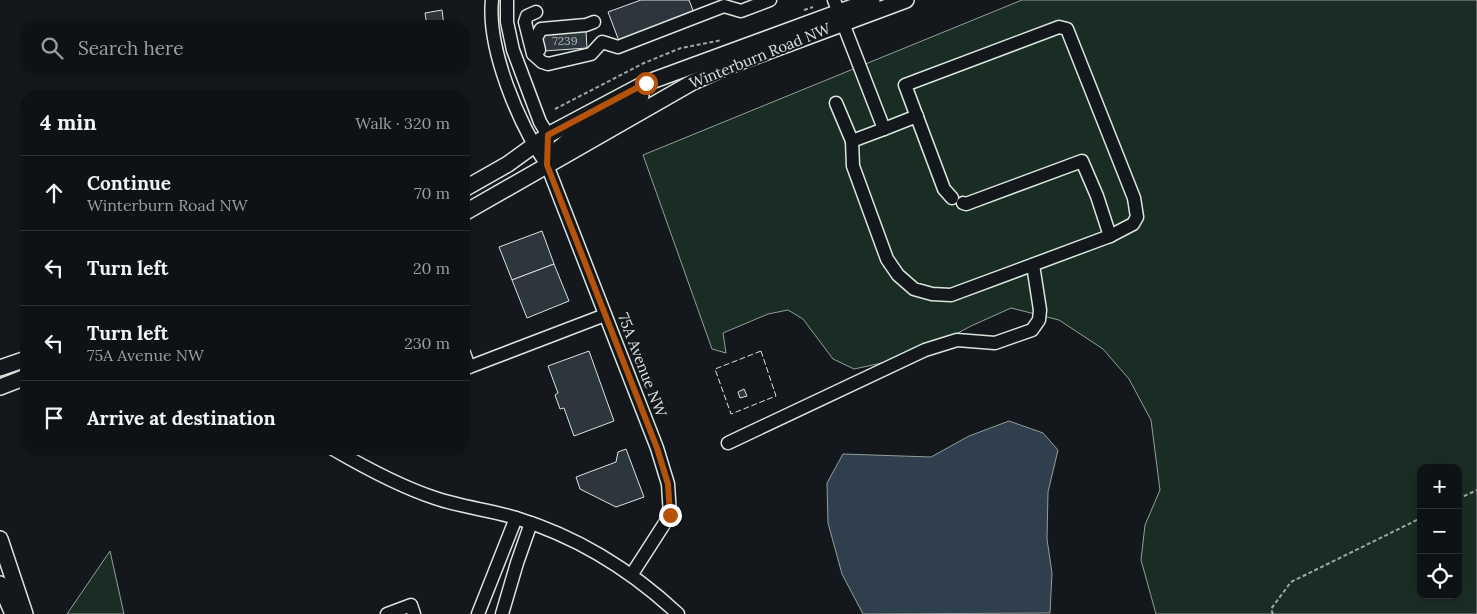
<!DOCTYPE html>
<html lang="en">
<head>
<meta charset="utf-8">
<style>
  :root { --surface:#0f1215; --page:#181b1e; --text:#f1f3f6; --muted:#9b9ea0; --line:#2f3234 }
  body { margin:0; font-family:Lora,serif; background:var(--page); color:var(--text) }
  .controls { position:absolute; right:15px; bottom:15px; display:grid; overflow:hidden; border-radius:10px; box-shadow:0 2px 8px #0003 }
  .controls button { width:45px; height:45px; display:grid; place-items:center; padding:0; border:0; border-bottom:1px solid var(--line); background:var(--surface); color:var(--text); font:25px sans-serif }
  .stop { position:absolute; width:15px; height:15px; margin:-11px; border:4px solid #b45309; border-radius:50%; background:#fff }
  .stop.end { background:#b45309; border-color:#fff; box-shadow:0 1px 5px #0008 }
  .list { margin:0; padding:0; list-style:none }
  h2 { display:flex; justify-content:space-between; align-items:center; height:65px; margin:0; padding:0 20px; font-size:21px }
  h2 small { font-size:16px; font-weight:400; color:var(--muted) }
  .list li { display:grid; grid-template-columns:32px 1fr auto; gap:15px; align-items:center; box-sizing:border-box; height:75px; padding:0 20px; border-top:1px solid var(--line) }
  .list b { display:block; font-size:19px; white-space:nowrap }
  .list p { margin:0; font-size:16px; white-space:nowrap; color:var(--muted) }
  .list em { font-size:16px; font-style:normal; color:var(--muted) }
  .icon { flex:none; width:28px; height:28px; fill:none; stroke:currentColor; stroke-width:2; stroke-linecap:round; stroke-linejoin:round }
  .map { position:relative; flex:none; width:1477px; height:614px; overflow:hidden }
  .search { position:absolute; background:var(--surface); box-shadow:0 2px 8px #0003; left:20px; top:20px; width:450px; height:55px; display:flex; align-items:center; gap:12px; box-sizing:border-box; padding:0 18px; border-radius:20px; color:var(--muted); font-size:19px }
  .panel { position:absolute; background:var(--surface); box-shadow:0 2px 8px #0003; left:20px; top:90px; width:450px; height:365px; border-radius:20px }
  .map>svg:first-child { display:block }
  .green { fill:#1a2d24; stroke:#939e99; fill-rule:evenodd }
  .water { fill:#2f3f4d; stroke:#939e99 }
  .building { fill:#2c363c; stroke:#d8e6dc }
  .lines { fill:none; stroke-linecap:round; stroke-linejoin:round }
  .minor-casing { stroke:#d8e6dc; stroke-width:15 }
  .major-casing { stroke:#d8e6dc; stroke-width:18 }
  .path { stroke:#9da8a2; stroke-width:2; stroke-dasharray:4 2.5; stroke-linecap:butt }
  .minor { stroke:#14181c; stroke-width:12 }
  .major { stroke:#14181c; stroke-width:15 }
  .fence { stroke:#d8e6dc; stroke-width:1; stroke-dasharray:6 2.5; stroke-linecap:butt }
  .route { stroke:#b45309; stroke-width:6 }
  .labels { text-anchor:middle; stroke-width:4; stroke-linejoin:round; paint-order:stroke }
  .number-label { font-size:12px; fill:#adbab4 }
  .street-label { font-size:15px; fill:#d8e6dc; stroke:#14181c }
</style>
</head>
<body>
<div class="map">
<svg width="1477" height="614" viewBox="0 0 1477 614">
  <rect width="100%" height="100%" fill="#14181c"/>
  <g class="green">
    <path d="M1022,0H1477V614H1156L1141,560L1145,525L1160,490L1151,420L1129,379L1103,349L1059,320L1011,308L971,326L933,346L896,360L854,369L833,359L803,319L788,310L768,314L723,333L726,353L712,349L643,155ZM1421,468H1458V595H1421Z"/>
    <path d="M110,551L124,614H67Z"/>
  </g>
  <path class="water" d="M1009,421L1043,433L1058,450L1048,492L1047,539L1052,573L1050,613L863,614L842,574L828,523L827,483L843,454L931,457L969,436Z"/>
  <g class="building">
    <path d="M641,0H689L694,13L619,41L608,12Z"/>
    <path d="M442,10L444,26H427L425,13Z"/>
    <path d="M586,31L587,48L544,51L543,33Z"/>
    <path d="M433,69H450V71L434,74Z"/>
    <path d="M542,231L554,264L512,280L499,247Z"/>
    <path d="M554,264L569,301L527,318L512,280Z"/>
    <path d="M589,351L614,421L574,436L564,408L560,409L555,395L558,393L548,366Z"/>
    <path d="M744,389L747,396L740,398L738,392Z"/>
    <path d="M626,449L644,497L616,507L580,489L576,477L616,462L618,452Z"/>
  </g>
  <g class="lines">
    <g class="minor-casing">
      <g id="minor">
        <path d="M492,0C487,49 519,125 547,165L657,448L668,484L670,515L632,574"/>
        <path d="M507,0V22L513,50L540,122L548,135L547,165"/>
        <path d="M834,0L884,129L852,141L853,166L887,259L898,275L914,289L932,294L951,295L1110,236L1133,224L1137,217L1134,198L1067,29L1059,27L905,85L944,189L952,198"/>
        <path d="M536,12L527,16L525,22L533,54L542,62L548,64L591,54L602,42L618,47L724,6L741,11L770,0"/>
        <path d="M539,50L536,38L541,29L586,25L594,22"/>
        <path d="M836,103L852,141"/>
        <path d="M884,129L917,116"/>
        <path d="M963,203L966,204L1082,161L1097,196L1110,236"/>
        <path d="M464,353L469,367"/>
        <path d="M464,369L605,315"/>
        <path d="M728,443L925,350L957,340L995,343L1032,330L1039,320L1040,310L1033,265"/>
        <path d="M333,449C364,467 401,487 435,498C461,507 490,510 516,518C578,537 631,570 678,614"/>
        <path d="M387,614L411,605L414,614"/>
        <path d="M478,614L516,518"/>
        <path d="M502,614L517,563L531,523"/>
      </g>
    </g>
    <g class="major-casing">
      <g id="major">
        <path d="M556,151L576,134L641,96"/>
        <path d="M464,189L508,164L548,135L646,83L872,0"/>
        <path d="M464,213L693,82L726,67L906,0"/>
        <path d="M0,368L26,359"/>
        <path d="M0,387L26,377"/>
        <path d="M0,539L25,614"/>
        <path d="M0,584L13,614"/>
      </g>
    </g>
    <g class="path">
      <path d="M804,10L813,7"/>
      <path d="M555,109L644,63L681,48L722,40"/>
      <path d="M1458,499L1477,490"/>
      <path d="M1273,614L1271,609L1291,582L1421,518"/>
    </g>
    <use href="#minor" class="minor"/>
    <use href="#major" class="major"/>
    <path class="fence" d="M761,351L776,396L731,414L715,369Z"/>
  </g>
  <g class="lines">
    <path class="route" d="M646,83L548,135L547,165L657,448L668,484L670,515"/>
  </g>
  <g class="labels">
    <g class="number-label">
      <text x="565" y="45">7239</text>
    </g>
    <g class="street-label">
      <text transform="translate(760 56) rotate(-22)" y="5">Winterburn Road NW</text>
      <text transform="translate(642 365) rotate(69)" y="5">75A Avenue NW</text>
    </g>
  </g>
</svg>
<div class="controls">
<button>+</button>
<button>−</button>
<button><svg class="icon" aria-label="locate" viewBox="0 0 24 24"><circle cx="12" cy="12" r="6"/><path d="M12 2v4M12 18v4M2 12h4M18 12h4"/></svg></button>
</div>
<div class="stop" style="left:646px;top:83px"></div>
<div class="stop end" style="left:670px;top:515px"></div>
<div class="search"><svg class="icon" aria-label="search" viewBox="0 0 24 24"><circle cx="10" cy="10" r="6"/><path d="M15 15l6 6"/></svg>Search here</div>
<section class="panel">
<h2>4 min<small>Walk · 320 m</small></h2>
<ul class="list">
<li><svg class="icon" aria-label="ahead" viewBox="0 0 24 24"><path d="M12 20V5M6 11l6-6 6 6"/></svg><div><b>Continue</b><p>Winterburn Road NW</p></div><em>70 m</em></li>
<li><svg class="icon" aria-label="left" viewBox="0 0 24 24"><path d="M17 20v-9H6M10 6l-5 5 5 5"/></svg><div><b>Turn left</b></div><em>20 m</em></li>
<li><svg class="icon" aria-label="left" viewBox="0 0 24 24"><path d="M17 20v-9H6M10 6l-5 5 5 5"/></svg><div><b>Turn left</b><p>75A Avenue NW</p></div><em>230 m</em></li>
<li><svg class="icon" aria-label="arrive" viewBox="0 0 24 24"><path d="M6 21V4h12l-3 4 3 4H6"/></svg><div><b>Arrive at destination</b></div></li>
</ul>
</section>
</div>
</body>
</html>
